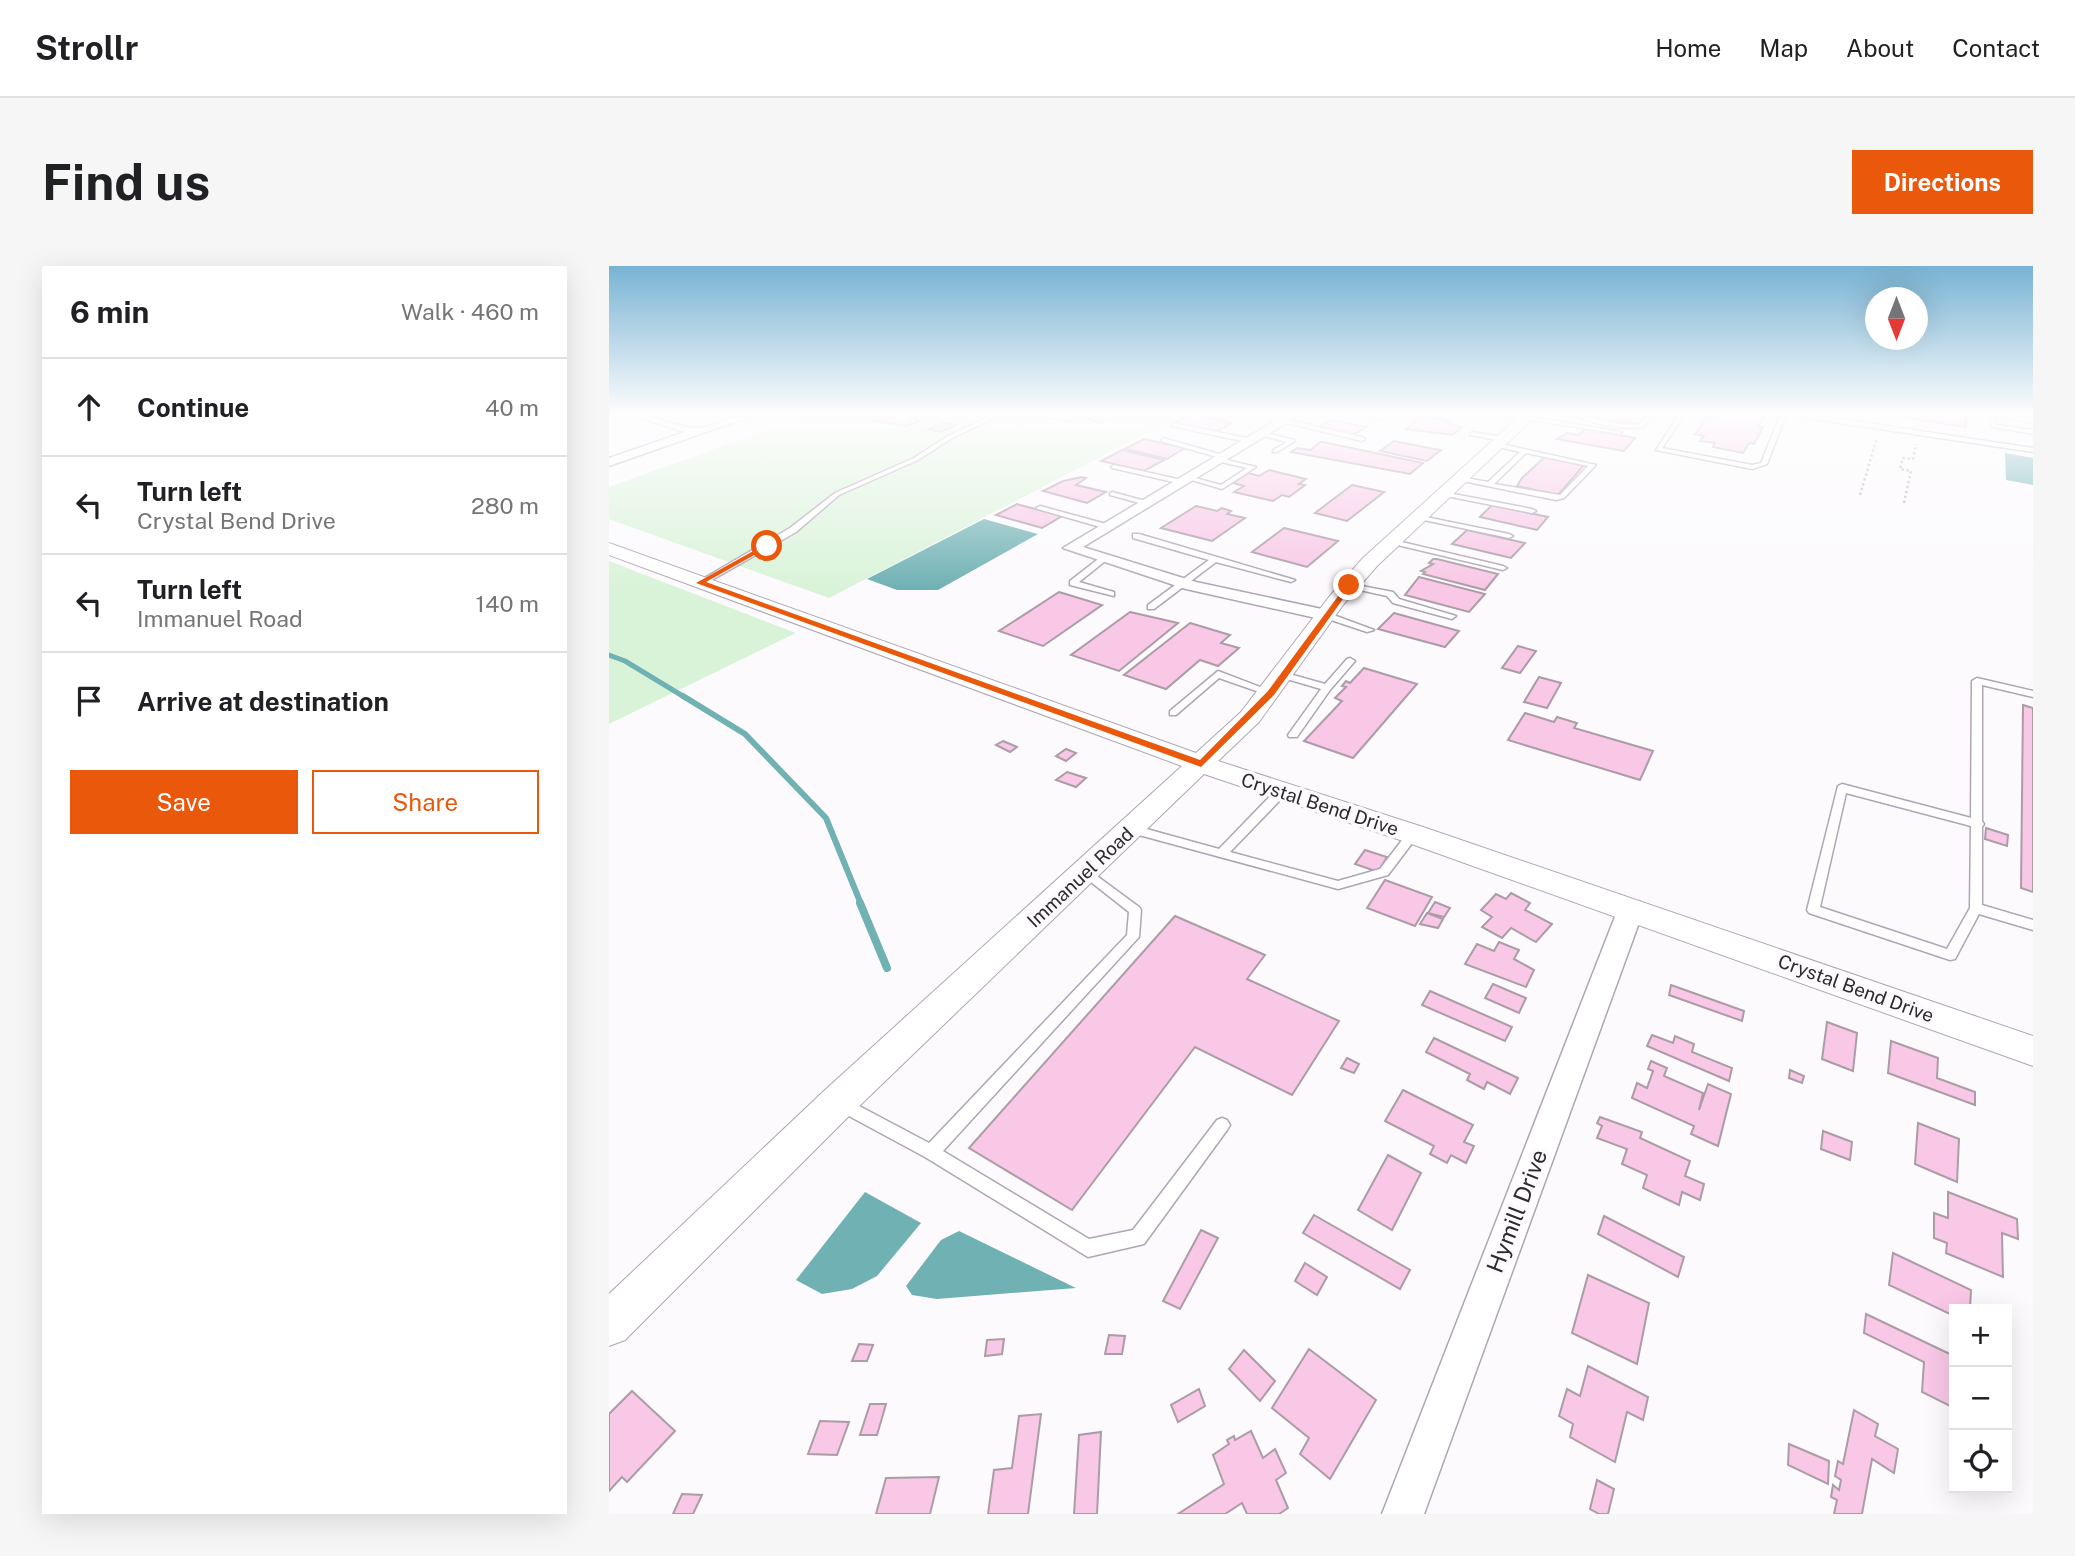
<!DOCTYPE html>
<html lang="en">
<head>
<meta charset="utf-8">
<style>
  :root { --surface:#fff; --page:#f6f6f6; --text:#202124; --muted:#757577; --line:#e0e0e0; --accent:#ea580c }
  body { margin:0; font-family:"Public Sans",sans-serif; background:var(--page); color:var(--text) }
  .controls { position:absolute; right:21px; bottom:21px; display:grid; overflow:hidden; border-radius:0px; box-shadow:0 7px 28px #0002 }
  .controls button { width:63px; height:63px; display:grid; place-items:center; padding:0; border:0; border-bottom:2px solid var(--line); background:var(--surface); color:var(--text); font:35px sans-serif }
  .compass { position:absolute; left:1256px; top:21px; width:63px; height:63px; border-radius:50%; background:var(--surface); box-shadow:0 7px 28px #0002; rotate:180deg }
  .stop { position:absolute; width:21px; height:21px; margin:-16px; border:5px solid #ea580c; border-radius:50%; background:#fff }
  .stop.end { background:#ea580c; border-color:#fff; box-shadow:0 2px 7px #0008 }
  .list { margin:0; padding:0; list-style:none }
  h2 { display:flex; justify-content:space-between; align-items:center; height:91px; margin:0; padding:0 28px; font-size:30px }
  h2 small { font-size:23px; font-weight:400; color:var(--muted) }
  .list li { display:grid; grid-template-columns:46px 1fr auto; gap:21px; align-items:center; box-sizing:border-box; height:98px; padding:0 28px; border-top:2px solid var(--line) }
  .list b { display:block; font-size:26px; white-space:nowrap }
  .list p { margin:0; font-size:23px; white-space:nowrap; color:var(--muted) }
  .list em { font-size:23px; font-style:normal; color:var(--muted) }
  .actions { display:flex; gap:14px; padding:21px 28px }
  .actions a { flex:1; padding:16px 0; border:2px solid var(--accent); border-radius:0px; text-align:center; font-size:24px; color:var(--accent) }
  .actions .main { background:var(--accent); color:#fff }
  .icon { flex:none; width:38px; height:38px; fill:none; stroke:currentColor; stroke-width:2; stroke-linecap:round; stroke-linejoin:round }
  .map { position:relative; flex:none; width:1424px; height:1248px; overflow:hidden; border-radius:0px }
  header { display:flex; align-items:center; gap:42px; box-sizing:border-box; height:98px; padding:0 35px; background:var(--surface); border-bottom:2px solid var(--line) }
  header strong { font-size:33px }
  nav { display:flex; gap:38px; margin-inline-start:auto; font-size:24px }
  .intro { display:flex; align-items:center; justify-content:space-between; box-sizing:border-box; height:168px; padding:0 42px }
  h1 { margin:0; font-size:49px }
  .button { padding:18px 32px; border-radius:0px; background:var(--accent); color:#fff; font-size:24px; font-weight:700 }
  main { display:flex; gap:42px; padding:0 42px }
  aside { flex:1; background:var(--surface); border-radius:0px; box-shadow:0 7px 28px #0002 }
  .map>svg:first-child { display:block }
  .green { fill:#d9f3d9 }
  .water { fill:#70b1b4 }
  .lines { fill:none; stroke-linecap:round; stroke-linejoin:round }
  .stream-far2 { stroke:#70b1b4; stroke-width:5 }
  .stream-far1 { stroke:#70b1b4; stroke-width:6 }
  .stream { stroke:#70b1b4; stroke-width:8 }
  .building { fill:#f8c8e6; stroke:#ac9ca6; stroke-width:2 }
  .service-casing { stroke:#afa6b5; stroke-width:3 }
  .minor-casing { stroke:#afa6b5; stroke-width:3 }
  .tertiary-casing { stroke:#afa6b5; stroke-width:2 }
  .path { stroke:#b3b0b4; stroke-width:2.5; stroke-dasharray:2.5 2.5; stroke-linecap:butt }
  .service { fill:#fff; fill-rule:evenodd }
  .minor { fill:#fff; fill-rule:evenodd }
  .tertiary { fill:#fff; fill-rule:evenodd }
  .route { fill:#ea580c }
  .labels { text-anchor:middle; stroke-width:7; stroke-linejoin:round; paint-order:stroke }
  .street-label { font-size:19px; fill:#2d292f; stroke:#fcfafd }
  .near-street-label { font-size:23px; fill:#2d292f; stroke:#fcfafd }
</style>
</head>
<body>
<header>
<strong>Strollr</strong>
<nav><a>Home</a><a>Map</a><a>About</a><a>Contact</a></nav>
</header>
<div class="intro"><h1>Find us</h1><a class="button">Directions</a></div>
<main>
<aside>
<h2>6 min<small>Walk · 460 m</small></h2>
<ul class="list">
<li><svg class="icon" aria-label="ahead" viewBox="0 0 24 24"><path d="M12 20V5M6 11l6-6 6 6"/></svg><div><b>Continue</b></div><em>40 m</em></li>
<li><svg class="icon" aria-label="left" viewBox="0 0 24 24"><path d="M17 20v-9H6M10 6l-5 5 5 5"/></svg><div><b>Turn left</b><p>Crystal Bend Drive</p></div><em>280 m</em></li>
<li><svg class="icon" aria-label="left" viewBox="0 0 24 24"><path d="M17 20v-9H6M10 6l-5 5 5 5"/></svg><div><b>Turn left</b><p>Immanuel Road</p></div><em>140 m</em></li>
<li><svg class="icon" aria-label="arrive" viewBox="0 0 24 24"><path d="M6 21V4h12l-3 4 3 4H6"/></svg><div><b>Arrive at destination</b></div></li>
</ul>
<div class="actions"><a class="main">Save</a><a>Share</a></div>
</aside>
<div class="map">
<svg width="1424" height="1248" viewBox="0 0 1424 1248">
  <rect width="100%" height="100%" fill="#fcfafd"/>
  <g class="green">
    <path d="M206,147H576L220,332L0,253V221Z"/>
    <path d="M0,295L187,367L0,458Z"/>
  </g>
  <g class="water">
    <path d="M1396,187L1424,192V219L1397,214Z"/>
    <path d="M375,253L429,268L329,324H288L258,313Z"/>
    <path d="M256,926L312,957L268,1010L243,1023L213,1028L187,1014Z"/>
    <path d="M350,965L467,1022L328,1033L303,1029L297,1020L332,974Z"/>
  </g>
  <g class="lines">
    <path class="stream-far2" d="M0,389L16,395L77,432"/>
    <path class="stream-far1" d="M74,430L136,468L217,552L252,638"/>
    <path class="stream" d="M251,637L278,702"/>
  </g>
  <g class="building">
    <path d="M279,147L309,151L303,153L311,155L296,160L262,154Z"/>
    <path d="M449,147H472L461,155L436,151Z"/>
    <path d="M501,147H514L493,157L477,153Z"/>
    <path d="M983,147H1029L1019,158L990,153L994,149Z"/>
    <path d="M1107,147L1156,149L1149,161H1154L1145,178L1140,177L1134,187L1104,181L1106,177L1091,175L1095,170L1086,168L1098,152H1103Z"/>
    <path d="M1294,147H1335L1363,150L1357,152V161L1293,151Z"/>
    <path d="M582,148L623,157L606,166L565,157Z"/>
    <path d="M814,150L841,155L838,158L853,161L844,169L797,163Z"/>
    <path d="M721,154L757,161L743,170L706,163Z"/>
    <path d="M335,157L347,159L332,166L320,163Z"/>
    <path d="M976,163L1026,172L1015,185L948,173L958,167L970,169Z"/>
    <path d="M535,173L548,176L576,182L558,193L516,183Z"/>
    <path d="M785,175L820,182L832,184L818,195L771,185Z"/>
    <path d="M711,176H714L814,197L801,208L682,186L688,182L702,184Z"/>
    <path d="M513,184L555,194L535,205L492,195Z"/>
    <path d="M937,190L976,198L949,229L908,220L913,212Z"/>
    <path d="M660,204L697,213L690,218L696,219L680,231L673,229L664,235L625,226L635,220L624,217L639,207L650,210Z"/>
    <path d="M473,211L477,212L467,219L497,226L478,237L434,225L454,215Z"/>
    <path d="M743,219L775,226L738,255L706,247Z"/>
    <path d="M408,238L411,239L453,250L433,262L387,249Z"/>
    <path d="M883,239L939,251L928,264L871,251Z"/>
    <path d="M587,240L608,245L613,242L622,245L618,248L636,252L603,275L552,262Z"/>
    <path d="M675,262L729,275L698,301L643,286Z"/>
    <path d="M858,264L916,277L902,292L843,278Z"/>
    <path d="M824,293H828L889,308L876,324L814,308L816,306L812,305L824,298L820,297Z"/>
    <path d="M810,311L876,328L860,346L796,329Z"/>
    <path d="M450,326L493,339L434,380L390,365Z"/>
    <path d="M521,346L569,357L510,405L462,389Z"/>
    <path d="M785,347L850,365L836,381L769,363Z"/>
    <path d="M581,357L621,369L612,377L630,382L609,400L591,394L557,423L515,409Z"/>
    <path d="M909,380L927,385L911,407L893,402Z"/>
    <path d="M755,402L808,418L744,492L695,475L733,435L726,432L737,421L733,420L737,415L741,417Z"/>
    <path d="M930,411L952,417L938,442L915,436Z"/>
    <path d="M1414,439L1424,442V626L1412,622Z"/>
    <path d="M916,447L945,456L948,451L968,457L965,462L1044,485L1031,514L899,474Z"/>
    <path d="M394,475L408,481L401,486L387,479Z"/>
    <path d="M457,483L467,487L457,495L447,490Z"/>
    <path d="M458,506L477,512L467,521L447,514Z"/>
    <path d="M1377,562L1399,569L1398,580L1376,573Z"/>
    <path d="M756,584L778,591L769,606L746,598Z"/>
    <path d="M776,614L823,631L806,660L758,642Z"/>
    <path d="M902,627L921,637L916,644L943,658L927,676L902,662L893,672L873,661L883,651L872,644L887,628L897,633Z"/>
    <path d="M826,636L841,642L835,651L819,647Z"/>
    <path d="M818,647L834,653L829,662L811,658Z"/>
    <path d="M566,650L656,689L638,713L730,755L683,829L586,781L463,944L360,882Z"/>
    <path d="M890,676L910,684L905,693L925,704L917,721L856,698L868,678L885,685Z"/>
    <path d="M884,718L917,732L910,747L876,732Z"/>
    <path d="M1062,719L1135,745L1133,755L1060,729Z"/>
    <path d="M821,725L903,761L896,775L813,739Z"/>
    <path d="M1218,756L1248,767L1244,805L1213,793Z"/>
    <path d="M1043,769L1064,777L1066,770L1085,778L1083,786L1123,802L1120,815L1038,780Z"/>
    <path d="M825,772L909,812L901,828L878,816L875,823L858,814L861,808L817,786Z"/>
    <path d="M1282,775L1329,792L1328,812L1366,826V839L1279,807Z"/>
    <path d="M738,792L750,798L745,807L732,802Z"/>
    <path d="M1042,795L1058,802L1055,810L1094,827L1090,844L1099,818L1122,828L1109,880L1082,868L1085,860L1023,832L1028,817L1038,822L1044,805L1039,803Z"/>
    <path d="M1181,804L1195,810L1193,817L1180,812Z"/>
    <path d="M794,824L864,859L855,876L865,880L857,897L842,889L838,897L821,888L825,880L776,855Z"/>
    <path d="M991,851L1033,866L1031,872L1081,895L1076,910L1095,918L1091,934L1073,926L1070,939L1034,922L1038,909L1013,898L1018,883L988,872L993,860L988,857Z"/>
    <path d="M1309,857L1350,873L1348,916L1306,898Z"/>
    <path d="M1214,865L1243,876L1241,894L1212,883Z"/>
    <path d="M779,889L812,907L783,964L749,944Z"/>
    <path d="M1339,926L1408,953L1409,973L1393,967L1394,1011L1337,987L1338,977L1325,972V947L1339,952Z"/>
    <path d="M705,949L801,1004L791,1023L694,967Z"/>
    <path d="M995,950L1075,991L1069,1011L989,968Z"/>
    <path d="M592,964L609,972L571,1043L554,1035Z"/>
    <path d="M1284,987L1362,1024L1361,1043H1345V1050L1280,1019Z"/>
    <path d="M696,997L718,1011L708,1029L686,1015Z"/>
    <path d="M979,1009L1040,1037L1028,1098L963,1067Z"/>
    <path d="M1257,1048L1345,1090V1142L1313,1126L1315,1096L1255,1067Z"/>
    <path d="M500,1069L516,1070L513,1088H496Z"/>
    <path d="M395,1073L393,1088L376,1090L378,1074Z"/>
    <path d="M250,1078L264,1079L258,1095H243Z"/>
    <path d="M700,1083L767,1134L721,1213L691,1188L700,1172L663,1142Z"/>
    <path d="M635,1084L666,1115L651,1135L620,1103Z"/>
    <path d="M979,1100L1039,1131L1034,1154L1018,1146L1006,1196L961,1171L964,1158L950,1150L958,1123L971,1130Z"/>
    <path d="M590,1123L596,1140L569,1156L562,1139Z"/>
    <path d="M23,1125L66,1165L18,1216L13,1211L0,1225V1148Z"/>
    <path d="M261,1138H277L268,1169H251Z"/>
    <path d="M1245,1144L1269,1158L1266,1170L1289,1183L1285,1207L1263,1193L1253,1248H1225L1228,1234L1222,1231L1224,1219L1230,1224L1232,1214L1226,1210L1229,1195L1234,1198Z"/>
    <path d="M432,1148L419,1248H379L385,1204L403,1202L410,1150Z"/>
    <path d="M211,1155L240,1156L228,1189L199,1188Z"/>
    <path d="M642,1165L654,1192L666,1183L677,1207L667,1214L679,1242L670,1248H638L633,1237L616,1248H569L615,1218L604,1189L620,1178L618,1174L625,1170L626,1174Z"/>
    <path d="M492,1166L488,1248H465L470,1169Z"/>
    <path d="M1180,1178L1220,1195L1219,1218L1179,1199Z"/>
    <path d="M330,1211L321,1248H267L277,1212Z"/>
    <path d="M988,1214L1005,1223L999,1248H990L981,1243Z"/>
    <path d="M73,1228L93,1229L84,1248H64Z"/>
  </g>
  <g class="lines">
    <g class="service-casing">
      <g id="service">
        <path d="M388,147H396L343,172L309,194L230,229L187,266L94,319L87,317L181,262L226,227L305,192L339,170Z"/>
        <path d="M649,147L753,171L756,173L753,175L647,150Z"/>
        <path d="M742,147H755L774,152L771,154Z"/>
        <path d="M882,147H898L1013,166L1010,168Z"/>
        <path d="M964,147C975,147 984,152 994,155C1006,158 1018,159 1030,158L1040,147H1046L1034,161C1011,164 984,159 964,147Z"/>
        <path d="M1071,147H1077L1053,182L1143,199L1152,197L1172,147H1191L1424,182V186L1177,149L1158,198L1143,203L1047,184Z"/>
        <path d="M1374,147H1389L1424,153V157L1386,150L1388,159L1424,164V168L1383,161L1380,149Z"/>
        <path d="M564,157L642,173L645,175L642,177L562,160Z"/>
        <path d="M653,166L685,174L686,175L668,186H664V184L678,176L651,169Z"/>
        <path d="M863,166L894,171L897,173L894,175L861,169Z"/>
        <path d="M554,172L617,190L618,191L615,193L552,175Z"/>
        <path d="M888,177L987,199L955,232L947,234L849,214L848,213L851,211L879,216L911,186L886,180ZM917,187L979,200L951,229L885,218Z"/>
        <path d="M610,192L647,201L613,223L576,212L579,210L612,219L638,202L608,195V193Z"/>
        <path d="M505,199L573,214L576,216L573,218L503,202L502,201Z"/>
        <path d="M503,226L540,236L541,237L538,239L501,229V227Z"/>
        <path d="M834,226L923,243L927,245L923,247L832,229V227Z"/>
        <path d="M431,240L501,259L502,261L498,263L429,243L427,242Z"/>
        <path d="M807,249L900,268L904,270L900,272L810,253L806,251Z"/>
        <path d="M524,268H530L686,314L682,316L607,296L545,343H539V339L600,294L524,272Z"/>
        <path d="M780,273L894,300L898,302L894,304L780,277Z"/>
        <path d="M493,290L500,292L470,316L505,326V330L461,319V315Z"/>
        <path d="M737,317L784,326L790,333L847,350L843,353L784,337L778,330L737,321Z"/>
        <path d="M713,347H719L765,364L758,366L713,351Z"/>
        <path d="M741,392L746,395L721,424L688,471H680L679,469L712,423L671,411V407H677L716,418L738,393Z"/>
        <path d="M609,405L667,427L662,430L659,429L610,412L567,449H561V445Z"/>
        <path d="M1368,412L1424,425V431L1373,419V555L1375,558L1373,561V639L1424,654V664L1370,648L1346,693L1341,694L1200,647L1198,644L1229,520L1233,518L1362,552L1363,415ZM1237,527L1362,560L1361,642L1338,683L1211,641Z"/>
        <path d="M672,522L676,523L677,526L676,529L621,586L729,615L771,603L800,565L804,564L810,568L779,609L729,623L519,566L517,563L523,559L610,583L668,523Z"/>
        <path d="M477,602L530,641L532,644L530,671L334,885L480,973L524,964L608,854L613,852L618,854L621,859L618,864L535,978L479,991L316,891L227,843L224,838L227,833L232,831L237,833L320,877L518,669L520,646L473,609L471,606Z"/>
      </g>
    </g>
    <g class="minor-casing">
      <g id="minor">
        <path d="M15,147C41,147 62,160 86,162C102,163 128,147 151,147L0,200V192L76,166Z"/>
        <path d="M679,147H694L474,281L587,316L722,345L725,349L722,353L716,354L577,323L454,282Z"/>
        <path d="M1022,634L1031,636L1035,643L815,1248H773L1009,643L1013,636Z"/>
      </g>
    </g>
    <g class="tertiary-casing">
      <path id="tertiary" d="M914,147H930L768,300L734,339L650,456L609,495L814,561L1424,770V800L794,575L595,508L242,848L16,1074L0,1080V1028L216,824L573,500L0,289V277L587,487L632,446L720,331L754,292Z"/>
    </g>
    <g class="path">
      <path d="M1091,156L1102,147"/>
      <path d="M1251,229L1268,172"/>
      <path d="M1295,237L1302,205L1291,203L1294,192L1304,193L1307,178"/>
    </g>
    <use href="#service" class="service"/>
    <use href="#minor" class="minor"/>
    <use href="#tertiary" class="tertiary"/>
  </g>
  <linearGradient id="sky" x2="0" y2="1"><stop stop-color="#78b3d3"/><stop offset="0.46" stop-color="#fefdfe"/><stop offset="1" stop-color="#fefdfe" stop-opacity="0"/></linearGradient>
  <rect width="1424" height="322" fill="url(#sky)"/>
  <path class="route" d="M155,279L161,280L97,316L591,494L659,425L738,318L744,319L665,429L592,501L87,317Z"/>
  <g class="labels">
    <g class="street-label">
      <text transform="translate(711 538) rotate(18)" y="7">Crystal Bend Drive</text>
      <text transform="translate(471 611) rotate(-43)" y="7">Immanuel Road</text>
      <text transform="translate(1247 722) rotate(20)" y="7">Crystal Bend Drive</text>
    </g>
    <g class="near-street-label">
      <text transform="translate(908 945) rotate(-69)" y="8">Hymill Drive</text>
    </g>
  </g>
</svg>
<div class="controls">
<button>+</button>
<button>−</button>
<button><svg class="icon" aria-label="locate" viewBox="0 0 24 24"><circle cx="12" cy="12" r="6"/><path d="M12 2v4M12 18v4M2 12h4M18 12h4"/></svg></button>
</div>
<svg class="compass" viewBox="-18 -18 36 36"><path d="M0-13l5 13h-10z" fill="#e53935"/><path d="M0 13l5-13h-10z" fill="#757577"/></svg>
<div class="stop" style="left:158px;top:280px"></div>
<div class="stop end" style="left:740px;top:319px"></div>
</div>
</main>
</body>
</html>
